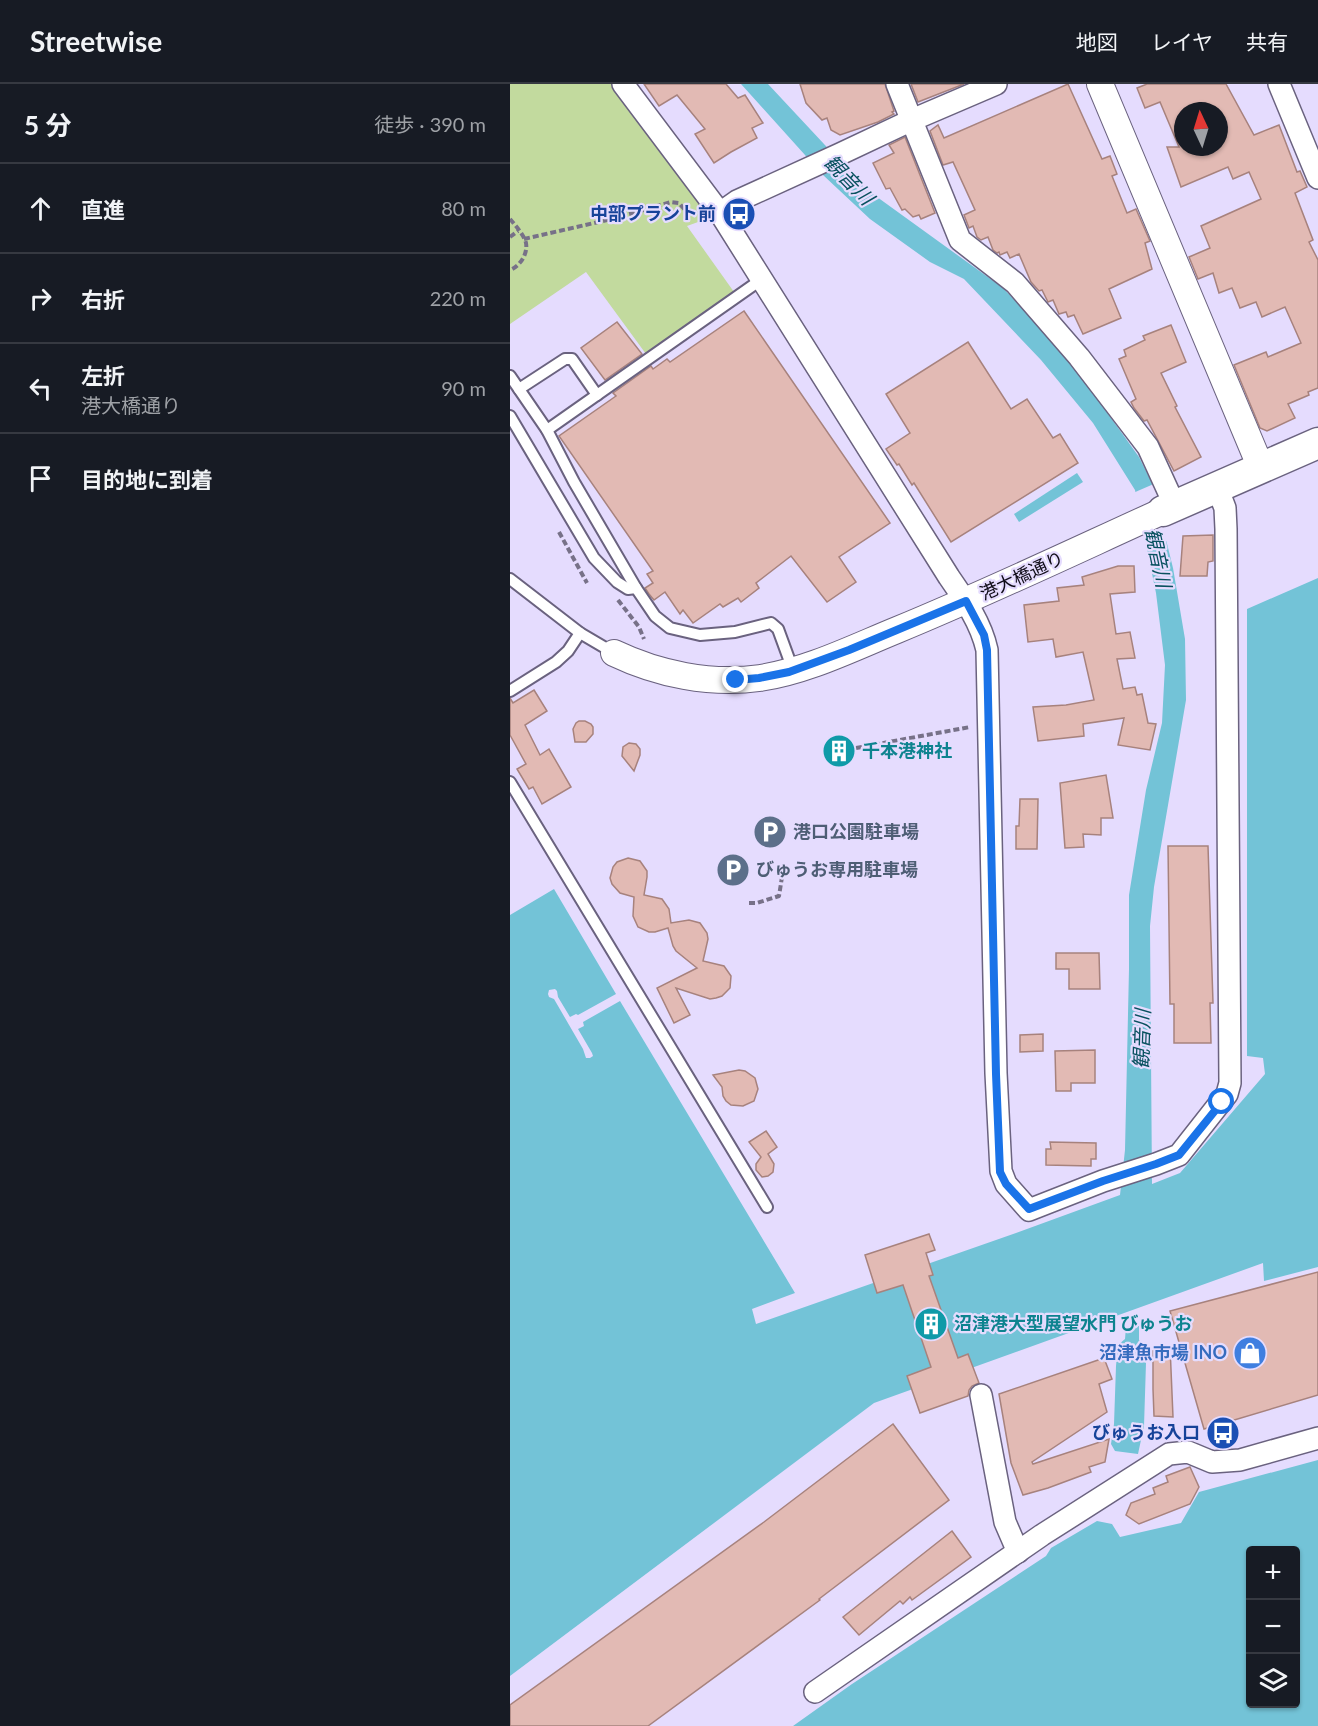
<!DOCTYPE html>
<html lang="ja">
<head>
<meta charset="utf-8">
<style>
  :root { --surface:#171b24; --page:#20242c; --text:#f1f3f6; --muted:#9ea1a6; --line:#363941 }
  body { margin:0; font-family:Lato,"Noto Sans JP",sans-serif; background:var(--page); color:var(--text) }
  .controls { position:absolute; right:18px; bottom:18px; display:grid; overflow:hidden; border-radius:6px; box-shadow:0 2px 4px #0004 }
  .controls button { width:54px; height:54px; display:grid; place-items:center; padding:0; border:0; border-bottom:2px solid var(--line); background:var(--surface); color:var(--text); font:30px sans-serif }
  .compass { position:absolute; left:664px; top:18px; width:54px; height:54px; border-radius:50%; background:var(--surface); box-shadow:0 2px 4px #0004; rotate:356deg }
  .stop { position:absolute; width:18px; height:18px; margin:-14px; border:4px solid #1a73e8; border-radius:50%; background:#fff }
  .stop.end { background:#1a73e8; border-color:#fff; box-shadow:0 2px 6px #0008 }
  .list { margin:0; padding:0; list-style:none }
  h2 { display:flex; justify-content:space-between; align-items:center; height:78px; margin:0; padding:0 24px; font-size:26px }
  h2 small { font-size:20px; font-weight:400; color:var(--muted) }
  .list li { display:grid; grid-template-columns:39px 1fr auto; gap:18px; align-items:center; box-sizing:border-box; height:90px; padding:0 24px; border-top:2px solid var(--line) }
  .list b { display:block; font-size:22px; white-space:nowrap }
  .list p { margin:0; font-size:20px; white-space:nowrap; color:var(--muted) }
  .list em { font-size:20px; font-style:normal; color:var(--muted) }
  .icon { flex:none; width:33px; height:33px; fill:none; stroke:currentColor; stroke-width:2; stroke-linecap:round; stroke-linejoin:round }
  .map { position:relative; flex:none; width:808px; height:1642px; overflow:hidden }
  header { display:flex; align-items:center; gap:36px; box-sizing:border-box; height:84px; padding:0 30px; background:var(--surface); border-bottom:2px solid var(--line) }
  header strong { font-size:28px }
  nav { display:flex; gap:33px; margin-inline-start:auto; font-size:21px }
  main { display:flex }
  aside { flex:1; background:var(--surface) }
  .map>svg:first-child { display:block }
  .green { fill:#c2da9e }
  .water { fill:#73c3d7; fill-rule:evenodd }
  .pier { fill:#e5dcfe }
  .building { fill:#e2bab4; stroke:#a7827d; stroke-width:1.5; fill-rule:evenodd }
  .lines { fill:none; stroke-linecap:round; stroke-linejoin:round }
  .service-casing { stroke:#6a627f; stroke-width:14 }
  .minor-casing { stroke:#6a627f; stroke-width:24 }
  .tertiary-casing { stroke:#6a627f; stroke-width:28 }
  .secondary-casing { stroke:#6a627f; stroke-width:33 }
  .path { stroke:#777188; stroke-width:4; stroke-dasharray:6 3; stroke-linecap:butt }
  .service { stroke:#fff; stroke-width:10 }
  .minor { stroke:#fff; stroke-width:21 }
  .tertiary { stroke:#fff; stroke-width:26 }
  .secondary { stroke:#fff; stroke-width:30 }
  .route { stroke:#1a73e8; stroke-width:8 }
  .labels { text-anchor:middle; stroke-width:4.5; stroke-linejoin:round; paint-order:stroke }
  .transit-label { font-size:18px; font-weight:bold; fill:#164399; stroke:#e5dcfe; text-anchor:end }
  .street-label { font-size:18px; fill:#0f0c17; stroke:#e5dcfe }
  .culture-label { font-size:18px; font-weight:bold; fill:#0d838f; stroke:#e5dcfe; text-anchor:start }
  .service-label { font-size:18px; font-weight:bold; fill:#4e5e75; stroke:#e5dcfe; text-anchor:start }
  .shop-label { font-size:18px; font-weight:bold; fill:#366cbe; stroke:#e5dcfe; text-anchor:end }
  .water-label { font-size:20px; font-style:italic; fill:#08515f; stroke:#e5dcfe }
</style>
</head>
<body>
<header>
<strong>Streetwise</strong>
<nav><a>地図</a><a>レイヤ</a><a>共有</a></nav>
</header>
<main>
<aside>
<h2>5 分<small>徒歩 · 390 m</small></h2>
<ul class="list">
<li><svg class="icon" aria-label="ahead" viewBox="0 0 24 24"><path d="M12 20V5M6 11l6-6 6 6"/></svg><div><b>直進</b></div><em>80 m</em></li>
<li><svg class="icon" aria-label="right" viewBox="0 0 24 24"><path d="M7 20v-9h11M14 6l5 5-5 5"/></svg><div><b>右折</b></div><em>220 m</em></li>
<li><svg class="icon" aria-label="left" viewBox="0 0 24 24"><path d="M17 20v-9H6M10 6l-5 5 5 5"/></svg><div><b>左折</b><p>港大橋通り</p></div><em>90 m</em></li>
<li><svg class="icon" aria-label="arrive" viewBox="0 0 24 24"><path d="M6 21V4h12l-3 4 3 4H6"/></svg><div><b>目的地に到着</b></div></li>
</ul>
</aside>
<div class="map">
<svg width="808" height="1642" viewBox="0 0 808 1642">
  <rect width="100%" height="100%" fill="#e5dcfe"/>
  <path class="green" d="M0,0H103L202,133L177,142L224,208L136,270L76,188L0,240Z"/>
  <g class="water">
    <path d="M231,0H258L356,105L493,204L553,267L629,373L642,399L663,484L675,555L676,616L644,803L640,842L642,1100L670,1089L755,990L753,974L737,972V525L808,494V1183L754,1197L753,1179L364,1319L0,1592V831L44,805L106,910L68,931L66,930L60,933L48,913L47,907L45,905L39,906L38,910L39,913L44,915L73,965L76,974H80L83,972L82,969L68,945L74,942L73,938L110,917L285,1209L242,1225L246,1240L506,1149L610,1111L615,1066L619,885V811L636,706L652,639L655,581L646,509L625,406L583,339L531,276L454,195L420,178L360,135L313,91Z"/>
    <path d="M567,389L573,398L509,438L504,430Z"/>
    <path d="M629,1242V1256L635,1263L636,1279L634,1342L628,1370L605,1367L601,1360L604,1340L606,1282L608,1261L615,1255L616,1243Z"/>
    <path d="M808,1376V1642H283L342,1600L536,1472L541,1464L587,1437L602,1440L610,1453L671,1439L689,1408ZM740,1466H786V1620H740Z"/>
  </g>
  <path class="pier" d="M646,399L659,456L636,467L623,409Z"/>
  <g class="building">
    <path d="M134,0H216L228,14L235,11L253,39L242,44L247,54L221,68L204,79L185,50L195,45L167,11L149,22Z"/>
    <path d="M290,0H375L384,27L382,28L384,30L368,38L330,51L321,46L317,34L312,36L296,19Z"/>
    <path d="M401,0H454L408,18Z"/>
    <path d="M558,0L592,75L600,72L607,90L602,92L617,129L626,125L640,157L635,159L642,185L599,205L611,234L573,250L564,231L558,233L556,228L549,230L543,216L538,218L532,206L529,207L521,198L509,170L500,174L497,168L490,171L489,168L487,169L483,166L478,153L471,156L467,153L463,142L459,144L454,131L465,126L443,78L433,81L420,47L428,41L434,54Z"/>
    <path d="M637,0H716L744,51L769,41L787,88L790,87L797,103L785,109L803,156L799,158L808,176V304L798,308L799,311L778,320L785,334L757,347L750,344L724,281L756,268L758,273L791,259L775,223L752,233L746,218L730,224L722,204L709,209L703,189L688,195L679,173L700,164L691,142L751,115L739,88L723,95L718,83L671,103L657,63H669L650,18L635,24L627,4ZM673,27H709V63H673Z"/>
    <path d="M395,53L425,129L411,135L409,131L403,133L395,125L392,126L380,104L376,105L363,79L384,69L379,61Z"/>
    <path d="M234,227L380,439L329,473L346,498L317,518L281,472L246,499L249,504L231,518L228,514L213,523L210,520L183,539L173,526L170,530L155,508L144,516L139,510L135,504L143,499L137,490L143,487L49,352L106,312L103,309L141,282L143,285L157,275L160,278Z"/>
    <path d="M107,238L132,270L95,296L71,264Z"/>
    <path d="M661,241L676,278L651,289L667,322L665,323L691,373L664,387L637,336L634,337L624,324L621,318L626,315L609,275L616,272L614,266L635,256L633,252Z"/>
    <path d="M458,258L501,325L517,315L543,354L550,350L568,379L441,458L404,399L402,401L389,380L387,381L376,365L400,349L376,310Z"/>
    <path d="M703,451V477L698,478L697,492H670L673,452Z"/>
    <path d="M608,482H624L625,508L600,510L606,550L620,548L625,574L607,575L613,605L625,603L627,611L632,610L638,639L646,640L640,666L608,661L614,634L573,640L574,652L528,657L523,623L556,621L584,616L573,568L546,573L543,555L518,558L514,521L549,517L547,504L574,501L572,493Z"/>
    <path d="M24,606L37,627L15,641L30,671L39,665L61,703L32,720L23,703L19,705L7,685L16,680L0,651V614L3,619Z"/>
    <path d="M69,637H75L81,640L83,643V650L76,658H65L63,645L66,639Z"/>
    <path d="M336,657L338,674L321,676L319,660Z"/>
    <path d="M119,659L126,660L130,665V671L124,687L112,672L113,663Z"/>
    <path d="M596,691L603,734H591V751L573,750L574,763L555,764L550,699Z"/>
    <path d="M510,715H528L527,765H506V742H509Z"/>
    <path d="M658,762H698L703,919H700L701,959H664V920H660Z"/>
    <path d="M118,774L130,777L137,787V793L134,811L152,815L159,825L161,839L179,836L190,839L197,849L198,855L193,877L214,882L221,892L220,904L212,912L206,914L200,915L166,904L180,931L164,939L147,904L187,884L166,867L163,862L158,844L145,848H139L128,843L123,832L124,813L110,809L102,800L100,794L103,783L107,778Z"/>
    <path d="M546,869H589L590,905H559V885H546Z"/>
    <path d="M533,950V967L510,968V951Z"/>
    <path d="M585,966V999H561V1007H546L545,967Z"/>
    <path d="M229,986L235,987L245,994L248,1005L244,1017L233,1022L221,1021L216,1017L213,1012L212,1003L203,991Z"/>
    <path d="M256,1047L267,1063L258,1070L264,1080L263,1088L258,1092L252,1093L246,1086V1080L251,1073L239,1058Z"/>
    <path d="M540,1058L586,1059V1075H581V1082L536,1081V1065H541Z"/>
    <path d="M419,1150L425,1166L416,1169L423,1191L419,1192L448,1274L458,1270L469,1299L462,1302L459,1306L458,1312L410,1329L397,1292L421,1283L393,1201L367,1209L355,1171Z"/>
    <path d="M808,1188V1311L694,1345L660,1227Z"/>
    <path d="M643,1262H660L663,1333L644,1332L643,1305Z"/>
    <path d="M594,1274L602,1295L589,1300L597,1328L522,1378L523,1380L599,1355L595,1378L579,1383L581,1388L538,1404L513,1411L501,1379L489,1310Z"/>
    <path d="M383,1340L439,1416L309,1515L310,1516L138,1642H0V1621L254,1438Z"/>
    <path d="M680,1383L689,1403L680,1420L629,1440L616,1431L621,1419L645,1410L643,1404L658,1398L656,1392Z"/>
    <path d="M442,1447L461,1473L402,1516L400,1513L393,1520L390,1517L349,1551L333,1533Z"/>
  </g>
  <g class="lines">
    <g class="service-casing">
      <g id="service">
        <path d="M0,292L37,346L64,398L126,504L145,532L160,544L190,551L225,548L261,539L268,545L283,586"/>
        <path d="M9,305L55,275H62L87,311"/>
        <path d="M0,332L84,474L107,498L118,505L126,504"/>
        <path d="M37,346L252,195"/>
        <path d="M0,495L70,549L104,569"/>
        <path d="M0,607L46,578L58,567L70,549"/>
        <path d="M0,698L257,1123"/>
      </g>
    </g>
    <g class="minor-casing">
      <g id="minor">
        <path d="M113,0L210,129L439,493C455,516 471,539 477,566L486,989L491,1087L496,1100L519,1126L593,1097L646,1080L669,1071L717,1010L720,999L716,445L715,424L707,403"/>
        <path d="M387,0L450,156L505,199L569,273L638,363L665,422"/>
        <path d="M769,0L808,94"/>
        <path d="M210,129L227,117L330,70L402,36L486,0"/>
        <path d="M471,1311L495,1438L508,1468"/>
        <path d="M305,1608L532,1451L659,1370L678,1368L702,1378L730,1376L808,1354"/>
      </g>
    </g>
    <g class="tertiary-casing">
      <g id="tertiary">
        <path d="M590,0L751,384"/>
        <path d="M104,569C148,590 200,601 250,594C297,587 343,564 387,546C477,509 565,467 653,427"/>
      </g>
    </g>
    <g class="secondary-casing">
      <path id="secondary" d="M653,427L808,359"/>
    </g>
    <g class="path">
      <path d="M0,135C5,141 14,151 16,159C18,170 10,182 0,186"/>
      <path d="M0,153L8,147"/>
      <path d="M14,155L106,134L161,118L169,119L175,126L181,129L184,127"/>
      <path d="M49,448L77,499"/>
      <path d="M108,516L129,543L134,555"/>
      <path d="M346,664L460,643"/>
      <path d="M239,819H247L269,812L272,793"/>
    </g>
    <use href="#service" class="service"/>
    <use href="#minor" class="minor"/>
    <use href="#tertiary" class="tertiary"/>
    <use href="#secondary" class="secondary"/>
  </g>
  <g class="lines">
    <path class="route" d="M226,596L249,594L279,588L339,566L456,517L474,551L477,566L486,990L490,1088L496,1100L519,1125L593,1097L646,1080L669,1071L712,1018"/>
  </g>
  <defs>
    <g id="bus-disc" transform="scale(1.725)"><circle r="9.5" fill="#1a4fb4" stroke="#e5dcfe"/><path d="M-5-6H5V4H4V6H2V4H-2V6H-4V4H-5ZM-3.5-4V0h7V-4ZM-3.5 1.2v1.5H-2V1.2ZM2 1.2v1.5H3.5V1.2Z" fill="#fff"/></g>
    <g id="building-disc" transform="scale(1.725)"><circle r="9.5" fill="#0f9aa8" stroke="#e5dcfe"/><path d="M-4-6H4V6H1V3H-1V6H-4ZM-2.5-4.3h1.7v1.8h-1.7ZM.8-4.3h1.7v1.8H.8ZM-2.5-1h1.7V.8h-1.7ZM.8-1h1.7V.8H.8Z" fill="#fff"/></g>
    <g id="parking-disc" transform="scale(1.725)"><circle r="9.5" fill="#5c6f8a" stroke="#e5dcfe"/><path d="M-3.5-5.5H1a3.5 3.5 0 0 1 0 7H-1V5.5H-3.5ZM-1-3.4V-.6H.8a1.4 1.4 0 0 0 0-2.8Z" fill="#fff"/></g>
    <g id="shop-disc" transform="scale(1.725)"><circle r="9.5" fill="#3f7fe0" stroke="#e5dcfe"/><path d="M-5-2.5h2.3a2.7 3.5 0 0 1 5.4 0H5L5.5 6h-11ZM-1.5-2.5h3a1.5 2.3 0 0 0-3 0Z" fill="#fff"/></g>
  </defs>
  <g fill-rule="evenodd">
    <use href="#bus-disc" x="229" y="130"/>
    <use href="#building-disc" x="329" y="667"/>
    <use href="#parking-disc" x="260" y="748"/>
    <use href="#parking-disc" x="223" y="786"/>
    <use href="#building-disc" x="421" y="1240"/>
    <use href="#shop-disc" x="740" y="1269"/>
    <use href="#bus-disc" x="713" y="1349"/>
  </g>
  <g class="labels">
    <g class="transit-label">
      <text x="206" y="136">中部プラント前</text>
      <text x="690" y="1355">びゅうお入口</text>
    </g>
    <g class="street-label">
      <text transform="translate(512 492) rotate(-25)" y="6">港大橋通り</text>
    </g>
    <g class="culture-label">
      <text x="352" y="673">千本港神社</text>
      <text x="444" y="1246">沼津港大型展望水門 びゅうお</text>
    </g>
    <g class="service-label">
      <text x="283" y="754">港口公園駐車場</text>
      <text x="246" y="792">びゅうお専用駐車場</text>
    </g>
    <g class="shop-label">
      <text x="717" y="1275">沼津魚市場 INO</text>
    </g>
    <g class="water-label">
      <text transform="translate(339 96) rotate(46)" y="7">観音川</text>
      <text transform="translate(648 474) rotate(78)" y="7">観音川</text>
      <text transform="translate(632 955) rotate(-88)" y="7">観音川</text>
    </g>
  </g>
</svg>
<div class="controls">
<button>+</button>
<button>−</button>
<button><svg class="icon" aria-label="layers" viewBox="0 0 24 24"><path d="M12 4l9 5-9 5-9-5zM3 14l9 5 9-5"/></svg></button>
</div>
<svg class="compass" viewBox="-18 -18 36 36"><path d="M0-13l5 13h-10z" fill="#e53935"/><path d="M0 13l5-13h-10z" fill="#9ea1a6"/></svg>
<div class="stop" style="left:712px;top:1018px"></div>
<div class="stop end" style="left:226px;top:596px"></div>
</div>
</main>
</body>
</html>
